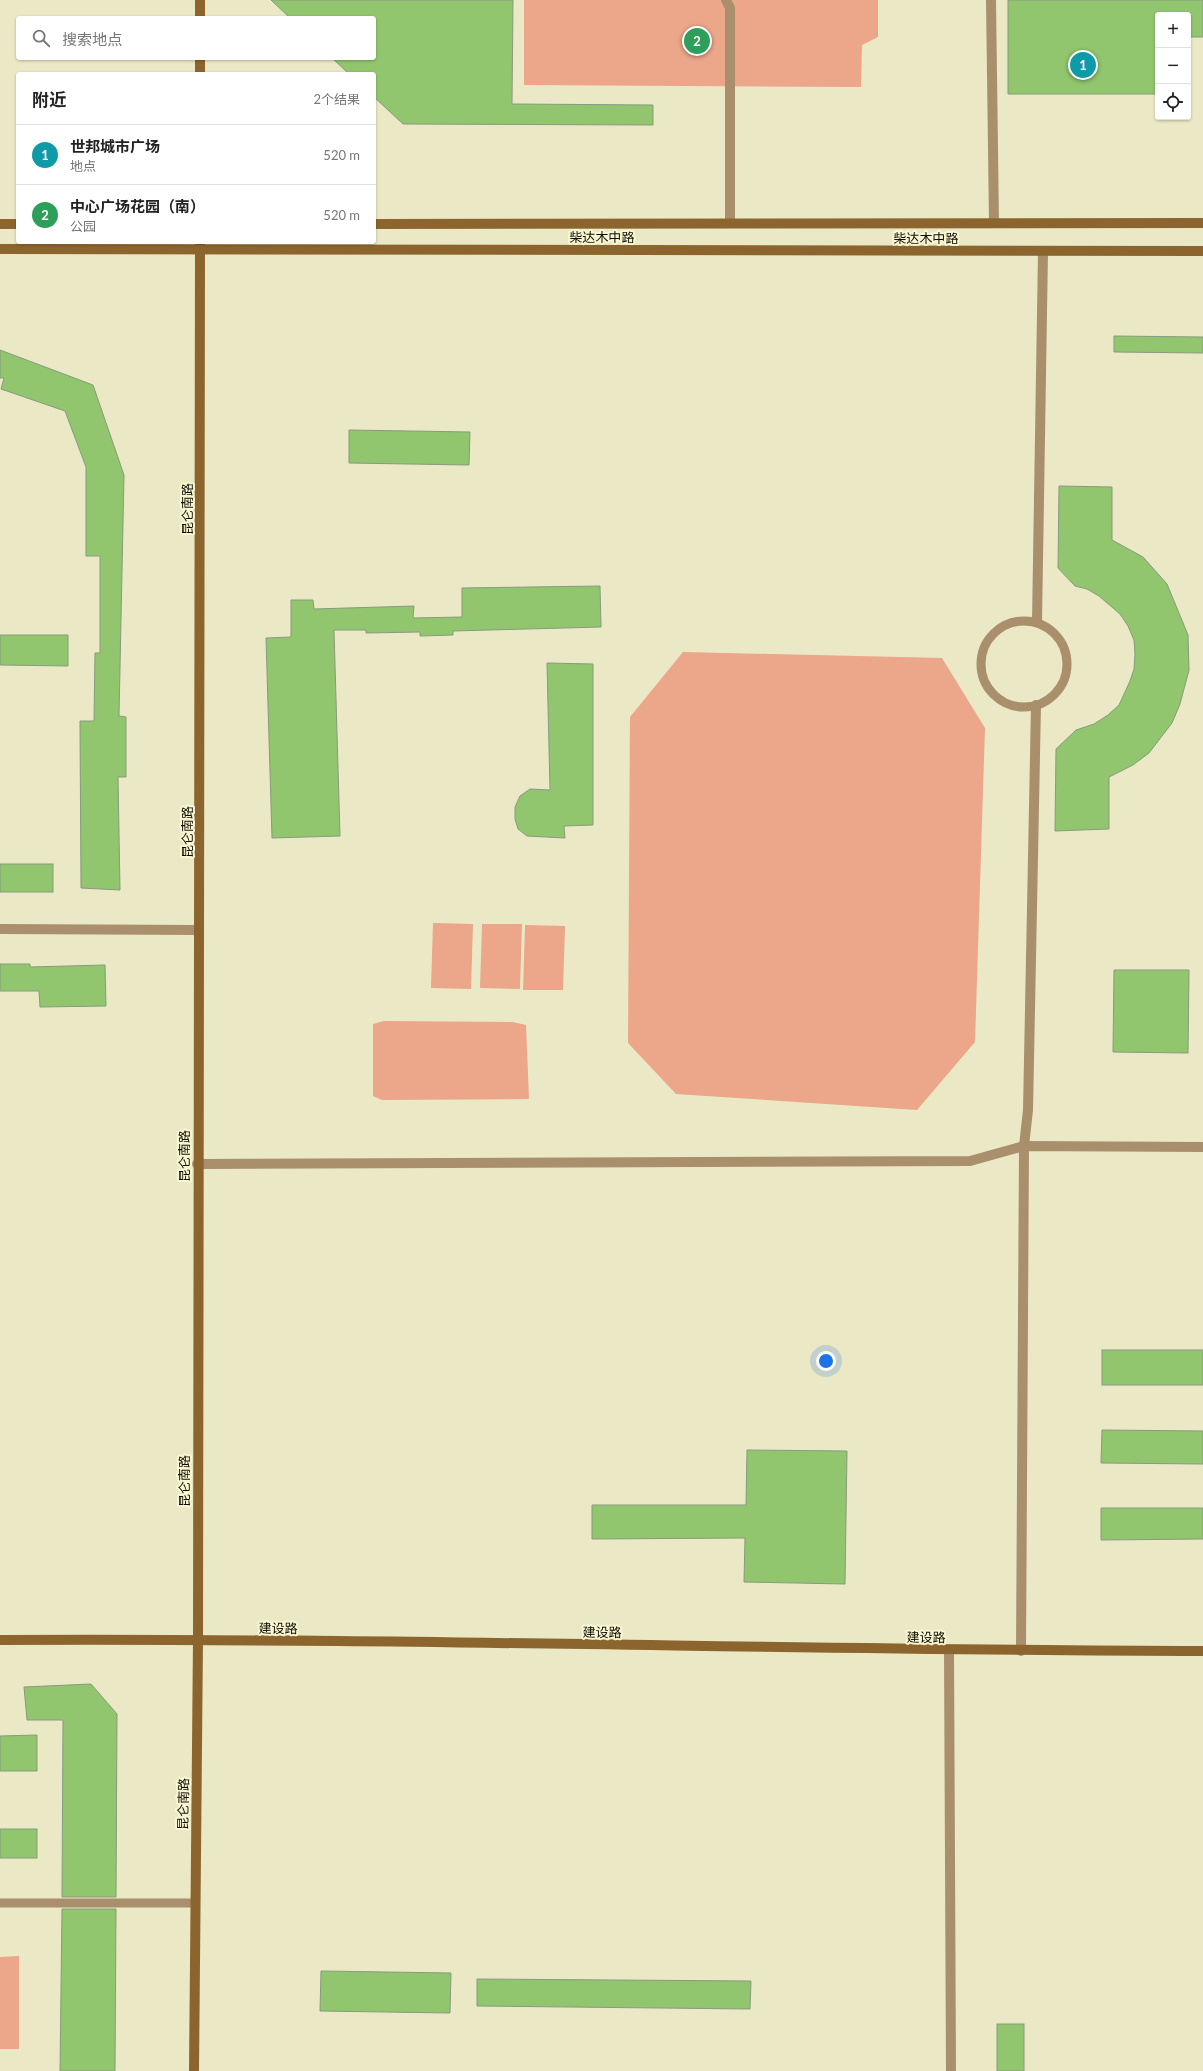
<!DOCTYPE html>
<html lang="zh">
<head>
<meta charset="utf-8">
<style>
  :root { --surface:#fff; --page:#f2f2f2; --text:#222; --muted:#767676; --line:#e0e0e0; --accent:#0b8043 }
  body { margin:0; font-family:Lato,"Noto Sans SC",sans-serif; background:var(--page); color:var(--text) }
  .controls { position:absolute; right:12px; top:12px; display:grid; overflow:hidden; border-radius:4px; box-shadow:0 1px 3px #0004 }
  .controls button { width:36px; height:36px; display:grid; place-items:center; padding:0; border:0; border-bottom:1px solid var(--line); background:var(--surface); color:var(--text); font:20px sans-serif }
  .you { position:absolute; left:826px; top:1361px; width:14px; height:14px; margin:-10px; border:3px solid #fff; border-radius:50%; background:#1a73e8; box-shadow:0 0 0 6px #1a73e833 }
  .badge { display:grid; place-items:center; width:26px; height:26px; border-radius:50%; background:var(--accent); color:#fff; font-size:13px; font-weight:700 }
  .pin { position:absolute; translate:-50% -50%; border:2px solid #fff; box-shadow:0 1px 4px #0006 }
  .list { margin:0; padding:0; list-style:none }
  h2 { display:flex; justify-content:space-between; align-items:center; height:52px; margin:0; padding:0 16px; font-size:17px }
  h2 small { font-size:13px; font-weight:400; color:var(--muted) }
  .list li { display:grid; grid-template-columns:26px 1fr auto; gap:12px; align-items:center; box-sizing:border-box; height:60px; padding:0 16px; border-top:1px solid var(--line) }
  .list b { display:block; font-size:15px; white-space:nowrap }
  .list p { margin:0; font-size:13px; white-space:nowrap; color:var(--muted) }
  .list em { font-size:13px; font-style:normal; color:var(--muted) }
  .icon { flex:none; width:22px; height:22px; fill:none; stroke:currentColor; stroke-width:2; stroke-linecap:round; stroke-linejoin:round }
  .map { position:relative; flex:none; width:1203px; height:2071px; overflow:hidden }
  .search { position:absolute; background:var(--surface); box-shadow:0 1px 3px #0004; left:16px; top:16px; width:360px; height:44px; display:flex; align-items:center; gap:10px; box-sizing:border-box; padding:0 14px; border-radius:4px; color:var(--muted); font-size:15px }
  .panel { position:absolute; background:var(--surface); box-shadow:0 1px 3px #0004; left:16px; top:72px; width:360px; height:172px; border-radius:4px }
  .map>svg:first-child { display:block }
  .green { fill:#eca689 }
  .building { fill:#91c56e; stroke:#889b7d }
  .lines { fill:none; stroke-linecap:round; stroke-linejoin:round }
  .lane { stroke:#aa8f6d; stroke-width:9 }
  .street { stroke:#aa8f6d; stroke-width:10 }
  .secondary { stroke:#8c652e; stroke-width:10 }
  .labels { text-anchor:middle; stroke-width:4; stroke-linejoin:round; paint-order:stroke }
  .street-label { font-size:13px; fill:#0e0d03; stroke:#f9f6d2 }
</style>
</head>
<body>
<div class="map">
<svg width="1203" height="2071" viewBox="0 0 1203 2071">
  <rect width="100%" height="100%" fill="#ebe8c5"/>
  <g class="green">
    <path d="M524,0H878V37L862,45L861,87L524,85Z"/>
    <path d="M683,652L942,658L985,728L975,1042L917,1110L676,1094L628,1043L630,717Z"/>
    <path d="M433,923L473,924L471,989L431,988Z"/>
    <path d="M482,924H522L520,989L480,988Z"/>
    <path d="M525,925L565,926L563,990H523Z"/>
    <path d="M384,1021L513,1022L526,1025L529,1099L382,1100L373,1096V1024Z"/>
    <path d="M19,1956V2049H0V1957Z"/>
  </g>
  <g class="building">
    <path d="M271,0H513L512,104L653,105V125L403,124L374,97V74H349L332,58H374V18H290Z"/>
    <path d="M1008,0H1203V37H1188V15H1158V94H1008Z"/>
    <path d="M1114,336L1203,337V353L1114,352Z"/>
    <path d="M0,350L93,385L124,475L119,716L126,717V777H118L120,890L81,888L80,721H94L95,653H100V556H86V467L65,411L1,389L4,378H0Z"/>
    <path d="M349,430L470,432L469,465L349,463Z"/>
    <path d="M1059,486L1112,487V540L1143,557L1167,584L1188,635L1189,670L1180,704L1172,723L1149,753L1133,765L1109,777V829L1055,831L1056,749L1076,730L1094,724L1108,715L1119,705L1130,681L1134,669L1135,654L1134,640L1128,626L1120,614L1099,596L1087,589L1075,586L1058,568Z"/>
    <path d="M600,586L601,627L453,631V635L420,636V632L366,633V630H334L340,836L272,838L266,638L291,637V600H313L314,609L414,606L413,618L462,617V588Z"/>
    <path d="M0,635H68V666L0,665Z"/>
    <path d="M547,663L593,664V825L564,826L565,838L527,836L518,829L515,819V807L520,796L530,789L550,790Z"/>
    <rect x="0" y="864" width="53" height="28"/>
    <path d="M0,964H30V967L105,965L106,1006L40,1007L39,991H0Z"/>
    <path d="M1114,970H1189L1188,1053L1113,1052Z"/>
    <rect x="1102" y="1350" width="101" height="35"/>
    <path d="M1102,1430L1203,1431V1464L1101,1463Z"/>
    <path d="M747,1450L847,1451L845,1584L744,1582L745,1538L592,1539V1505H746Z"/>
    <path d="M1101,1508H1203V1539L1101,1540Z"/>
    <path d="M91,1684L117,1714L116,1897H62L63,1720H27L24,1687Z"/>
    <path d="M37,1735V1771H0V1736Z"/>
    <rect x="0" y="1829" width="37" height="29"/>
    <path d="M62,1909H116L115,2071H60Z"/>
    <path d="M321,1971L451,1973L450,2013L320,2011Z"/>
    <path d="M477,1979L751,1981L750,2009L477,2006Z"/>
    <rect x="997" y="2024" width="27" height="47"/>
  </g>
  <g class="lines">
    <g class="lane">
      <circle cx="1024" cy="664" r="43"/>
      <path d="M0,1903H195"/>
    </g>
    <g class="street">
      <path d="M726,0L730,8V223"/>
      <path d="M991,0L994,223"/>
      <path d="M1037,622L1043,251"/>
      <path d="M0,929L199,930"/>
      <path d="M197,1164L970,1161L1024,1146L1203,1147"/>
      <path d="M949,1650L951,2071"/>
      <path d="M1021,1651L1024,1146L1028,1110L1036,705"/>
    </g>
    <g class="secondary">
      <path d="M200,0V18"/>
      <path d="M200,58V74"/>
      <path d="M0,224H18"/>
      <path d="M374,224L1203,223"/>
      <path d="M0,249L1203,251"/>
      <path d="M0,1640C401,1638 802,1650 1203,1651"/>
      <path d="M194,2071L198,1639L200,242"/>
    </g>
  </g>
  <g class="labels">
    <g class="street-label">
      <text x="602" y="242">柴达木中路</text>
      <text x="926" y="243">柴达木中路</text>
      <text transform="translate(187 509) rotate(-90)" y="5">昆仑南路</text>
      <text transform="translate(187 832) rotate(-90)" y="5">昆仑南路</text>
      <text transform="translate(184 1156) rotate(-90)" y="5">昆仑南路</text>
      <text transform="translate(184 1481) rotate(-90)" y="5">昆仑南路</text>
      <text transform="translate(278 1628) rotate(1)" y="5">建设路</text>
      <text transform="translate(602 1632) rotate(1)" y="5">建设路</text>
      <text transform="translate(926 1637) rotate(1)" y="5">建设路</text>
      <text transform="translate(183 1804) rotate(-89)" y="5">昆仑南路</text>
    </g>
  </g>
</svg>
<div class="controls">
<button>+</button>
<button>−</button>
<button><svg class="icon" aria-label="locate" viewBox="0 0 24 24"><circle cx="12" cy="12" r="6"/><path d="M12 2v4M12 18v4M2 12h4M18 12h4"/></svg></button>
</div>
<div class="you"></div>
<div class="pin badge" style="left:1083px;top:65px;background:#0f9aa8">1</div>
<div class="pin badge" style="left:697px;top:41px;background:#2e9e5b">2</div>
<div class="search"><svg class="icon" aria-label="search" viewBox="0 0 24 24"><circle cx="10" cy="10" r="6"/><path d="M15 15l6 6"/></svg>搜索地点</div>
<section class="panel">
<h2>附近<small>2个结果</small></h2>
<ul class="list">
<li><span class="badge" style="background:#0f9aa8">1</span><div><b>世邦城市广场</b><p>地点</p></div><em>520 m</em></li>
<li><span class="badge" style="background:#2e9e5b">2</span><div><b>中心广场花园（南）</b><p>公园</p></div><em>520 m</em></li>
</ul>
</section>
</div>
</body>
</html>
